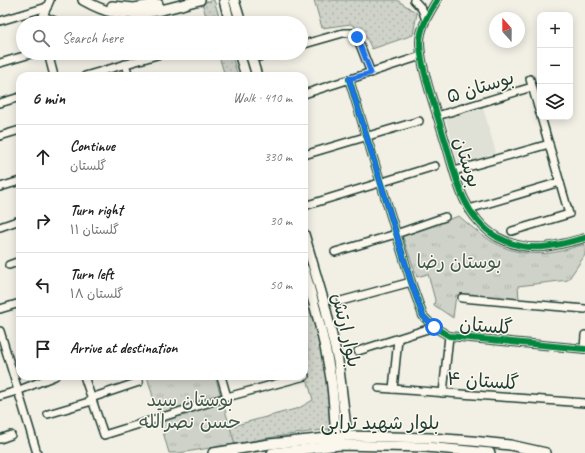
<!DOCTYPE html>
<html lang="en">
<head>
<meta charset="utf-8">
<style>
  :root { --surface:#fff; --page:#f2f2f2; --text:#222; --muted:#767676; --line:#e0e0e0 }
  body { margin:0; font-family:Caveat,"Playpen Sans Arabic",sans-serif; background:var(--page); color:var(--text) }
  .controls { position:absolute; right:12px; top:12px; display:grid; overflow:hidden; border-radius:8px; box-shadow:0 2px 10px #0003 }
  .controls button { width:36px; height:36px; display:grid; place-items:center; padding:0; border:0; border-bottom:1px solid var(--line); background:var(--surface); color:var(--text); font:20px sans-serif }
  .compass { position:absolute; left:489px; top:12px; width:36px; height:36px; border-radius:50%; background:var(--surface); box-shadow:0 2px 10px #0003; rotate:339deg }
  .stop { position:absolute; width:12px; height:12px; margin:-9px; border:3px solid #1a73e8; border-radius:50%; background:#fff }
  .stop.end { background:#1a73e8; border-color:#fff; box-shadow:0 1px 4px #0008 }
  .list { margin:0; padding:0; list-style:none }
  h2 { display:flex; justify-content:space-between; align-items:center; height:52px; margin:0; padding:0 16px; font-size:17px }
  h2 small { font-size:13px; font-weight:400; color:var(--muted) }
  .list li { display:grid; grid-template-columns:26px 1fr auto; gap:12px; align-items:center; box-sizing:border-box; height:64px; padding:0 16px; border-top:1px solid var(--line) }
  .list b { display:block; font-size:15px; white-space:nowrap }
  .list p { margin:0; font-size:13px; white-space:nowrap; color:var(--muted) }
  .list em { font-size:13px; font-style:normal; color:var(--muted) }
  .icon { flex:none; width:22px; height:22px; fill:none; stroke:currentColor; stroke-width:2; stroke-linecap:round; stroke-linejoin:round }
  .map { position:relative; flex:none; width:585px; height:453px; overflow:hidden }
  .search { position:absolute; background:var(--surface); box-shadow:0 2px 10px #0003; left:16px; top:16px; width:292px; height:44px; display:flex; align-items:center; gap:10px; box-sizing:border-box; padding:0 14px; border-radius:22px; color:var(--muted); font-size:15px }
  .panel { position:absolute; background:var(--surface); box-shadow:0 2px 10px #0003; left:16px; top:72px; width:292px; height:308px; border-radius:12px }
  .map>svg:first-child { display:block }
  .built { fill:#e0e1d6 }
  .grass { fill:url(#grass-dots); stroke:#77887e }
  .park { fill:url(#park-tufts); stroke:#77887e }
  .lines { fill:none; stroke-linecap:round; stroke-linejoin:round }
  .minor-casing { stroke:#1f3d34; stroke-width:10 }
  .major-casing { stroke:#1f3d34; stroke-width:12 }
  .minor { stroke:#fbf7ec; stroke-width:7 }
  .major { stroke:#fbf7ec; stroke-width:9 }
  .cycleway-casing { stroke:#fbf7ec; stroke-width:8 }
  .cycleway { stroke:#00873e; stroke-width:6 }
  .route { stroke:#1a73e8; stroke-width:5 }
  .labels { text-anchor:middle; stroke-width:3; stroke-linejoin:round; paint-order:stroke }
  .street-label { font-size:19px; fill:#1f3d34; stroke:#fbf7ec }
  .park-label { font-size:19px; fill:#425b52; stroke:#fbf7ec }
</style>
</head>
<body>
<div class="map">
<svg width="585" height="453" viewBox="0 0 585 453">
  <defs>
    <pattern id="grass-dots" width="8" height="8" patternUnits="userSpaceOnUse"><rect width="8" height="8" fill="#cfd2c8"/><path d="M2 2h.1M6 6h.1" fill="none" stroke="#b1b5ac" stroke-width="1.8" stroke-linecap="round"/></pattern>
    <pattern id="park-tufts" width="24" height="20" patternUnits="userSpaceOnUse"><rect width="24" height="20" fill="#cfd2c8"/><path d="M3 7l-1-3M5 7V3M7 7l1-3M15 17l-1-3M17 17v-4M19 17l1-3" fill="none" stroke="#b1b5ac"/></pattern>
  </defs>
  <rect width="100%" height="100%" fill="#f2f0e5"/>
  <filter id="ink" filterUnits="userSpaceOnUse"><feTurbulence type="fractalNoise" baseFrequency=".025" numOctaves="2"/><feDisplacementMap in="SourceGraphic" scale="8" xChannelSelector="R" yChannelSelector="G"/><feConvolveMatrix kernelMatrix="1 2 1 2 8 2 1 2 1" color-interpolation-filters="sRGB"/></filter>
  <g filter="url(#ink)">
    <path class="built" d="M482,104L496,153L460,164L458,161L445,118L448,114Z"/>
    <g class="grass">
      <path d="M214,0L221,23H208L202,3Z"/>
      <path d="M314,0H397L417,13L413,35L372,49L364,33L351,24L322,28Z"/>
      <path d="M218,53H231L238,76H225Z"/>
      <path d="M304,288L320,337L326,366L330,429L268,438L235,444L229,427L299,408L313,400L304,368V359L309,356L304,333Z"/>
    </g>
    <g class="park">
      <path d="M459,216C487,241 509,257 549,253C561,252 573,247 585,244V255L568,280L518,286L519,299L456,295L453,318L434,305L435,300L428,274L417,277L402,235Z"/>
      <path d="M147,376H215L235,444L179,453H169Z"/>
    </g>
    <g class="lines">
      <g class="minor-casing">
        <g id="minor">
          <path d="M414,0L422,9L426,20"/>
          <path d="M437,0C430,12 420,27 420,42C420,58 425,74 429,89C435,108 441,128 447,147C452,164 456,182 464,199C471,214 483,229 497,237C529,254 552,247 585,238"/>
          <path d="M43,16L60,23"/>
          <path d="M0,21L47,7"/>
          <path d="M42,23L43,16L50,0"/>
          <path d="M301,45L343,33H354L357,37L371,73"/>
          <path d="M48,53L54,76"/>
          <path d="M259,57L273,53"/>
          <path d="M0,63L34,53"/>
          <path d="M125,64L129,76"/>
          <path d="M85,76L164,53"/>
          <path d="M349,79L411,282L423,316L434,327L449,336L585,349"/>
          <path d="M530,79L540,114"/>
          <path d="M304,94L421,56"/>
          <path d="M0,103L20,97"/>
          <path d="M437,116L532,87"/>
          <path d="M0,136L20,130"/>
          <path d="M304,155L419,121"/>
          <path d="M454,171L549,144"/>
          <path d="M0,187L20,181"/>
          <path d="M304,206L435,166"/>
          <path d="M469,209L560,182"/>
          <path d="M0,227L20,220"/>
          <path d="M512,231L569,214L541,117"/>
          <path d="M335,252L396,234L445,217"/>
          <path d="M9,265L20,261"/>
          <path d="M462,298L585,309"/>
          <path d="M341,301L411,282"/>
          <path d="M0,309L20,303"/>
          <path d="M0,331L37,453"/>
          <path d="M584,349L585,335"/>
          <path d="M358,351L434,327"/>
          <path d="M84,376L104,435L227,397L305,376"/>
          <path d="M221,376L227,397"/>
          <path d="M379,388L585,403"/>
          <path d="M393,389L398,339"/>
          <path d="M443,393L449,336"/>
          <path d="M0,396L17,391L55,376"/>
          <path d="M91,398L139,382"/>
          <path d="M48,414L92,401"/>
          <path d="M0,439L11,435"/>
        </g>
      </g>
      <g class="major-casing">
        <g id="major">
          <path d="M83,0C92,5 101,10 112,12C141,19 171,7 200,0"/>
          <path d="M224,0L230,23"/>
          <path d="M234,0L241,23"/>
          <path d="M112,6L134,8L158,4"/>
          <path d="M239,53L246,76"/>
          <path d="M250,53L257,76"/>
          <path d="M304,234L325,306L338,361L347,436"/>
          <path d="M304,269C314,303 324,337 330,373C334,394 334,415 336,437L338,442"/>
          <path d="M213,453L270,444L347,436L431,438L472,441L510,445L546,453"/>
          <path d="M272,453L340,445L426,447L490,453"/>
        </g>
      </g>
      <use href="#minor" class="minor"/>
      <use href="#major" class="major"/>
      <g class="cycleway-casing">
        <g id="cycleway">
          <path d="M437,0C430,12 420,27 420,42C420,58 425,74 429,89C435,108 441,128 447,147C452,164 456,182 464,199C471,214 483,229 497,237C529,254 552,247 585,238"/>
          <path d="M349,79L411,282L423,316L434,327L449,336L585,349"/>
        </g>
      </g>
      <use href="#cycleway" class="cycleway"/>
    </g>
  </g>
  <g class="lines" filter="url(#ink)">
    <path class="route" d="M357,37L371,73L349,79L411,282L423,316L434,327"/>
  </g>
  <g class="labels">
    <g class="street-label">
      <text transform="translate(480 86) rotate(-17)" y="7">بوستان ۵</text>
      <text transform="translate(468 162) rotate(72)" y="7">بوستان</text>
      <text transform="translate(486 325) rotate(5)" y="7">گلستان</text>
      <text transform="translate(347 330) rotate(77)" y="7">بلوار ارتش</text>
      <text transform="translate(483 380) rotate(4)" y="7">گلستان ۴</text>
      <text x="380" y="429">بلوار شهید ترابی</text>
    </g>
    <g class="park-label">
      <text x="459" y="268">بوستان رضا</text>
      <text x="190" y="406">بوستان سید<tspan x="190" dy="22">حسن نصرالله</tspan></text>
    </g>
  </g>
</svg>
<div class="controls">
<button>+</button>
<button>−</button>
<button><svg class="icon" aria-label="layers" viewBox="0 0 24 24"><path d="M12 4l9 5-9 5-9-5zM3 14l9 5 9-5"/></svg></button>
</div>
<svg class="compass" viewBox="-18 -18 36 36"><path d="M0-13l5 13h-10z" fill="#e53935"/><path d="M0 13l5-13h-10z" fill="#767676"/></svg>
<div class="stop" style="left:434px;top:327px"></div>
<div class="stop end" style="left:357px;top:37px"></div>
<div class="search"><svg class="icon" aria-label="search" viewBox="0 0 24 24"><circle cx="10" cy="10" r="6"/><path d="M15 15l6 6"/></svg>Search here</div>
<section class="panel">
<h2>6 min<small>Walk · 410 m</small></h2>
<ul class="list">
<li><svg class="icon" aria-label="ahead" viewBox="0 0 24 24"><path d="M12 20V5M6 11l6-6 6 6"/></svg><div><b>Continue</b><p>گلستان</p></div><em>330 m</em></li>
<li><svg class="icon" aria-label="right" viewBox="0 0 24 24"><path d="M7 20v-9h11M14 6l5 5-5 5"/></svg><div><b>Turn right</b><p>گلستان ۱۱</p></div><em>30 m</em></li>
<li><svg class="icon" aria-label="left" viewBox="0 0 24 24"><path d="M17 20v-9H6M10 6l-5 5 5 5"/></svg><div><b>Turn left</b><p>گلستان ۱۸</p></div><em>50 m</em></li>
<li><svg class="icon" aria-label="arrive" viewBox="0 0 24 24"><path d="M6 21V4h12l-3 4 3 4H6"/></svg><div><b>Arrive at destination</b></div></li>
</ul>
</section>
</div>
</body>
</html>
